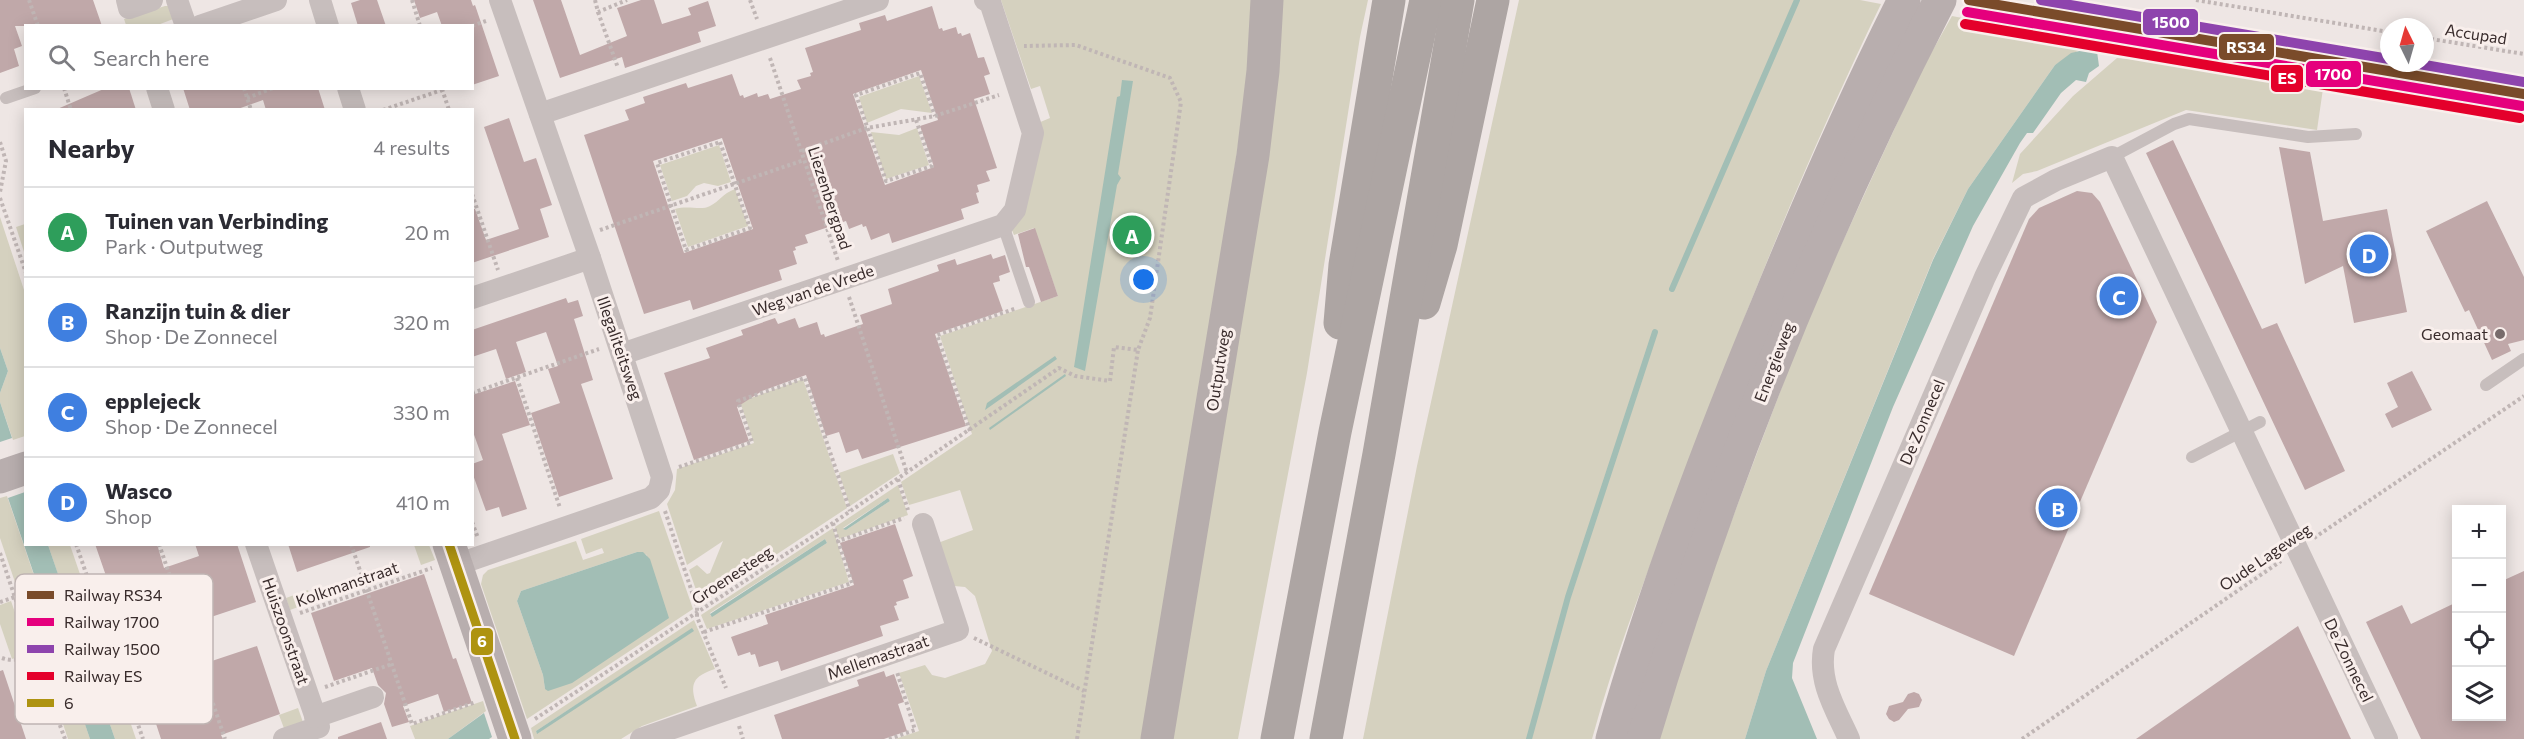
<!DOCTYPE html>
<html lang="en">
<head>
<meta charset="utf-8">
<style>
  :root { --surface:#fff; --page:#f2f2f3; --text:#2b2b33; --muted:#7c7c81; --line:#e1e1e2; --accent:#d93025 }
  body { margin:0; font-family:Commissioner,sans-serif; background:var(--page); color:var(--text) }
  .controls { position:absolute; right:18px; bottom:18px; display:grid; overflow:hidden; border-radius:0px; box-shadow:0 3px 15px #0003 }
  .controls button { width:54px; height:54px; display:grid; place-items:center; padding:0; border:0; border-bottom:2px solid var(--line); background:var(--surface); color:var(--text); font:30px sans-serif }
  .compass { position:absolute; left:2380px; top:18px; width:54px; height:54px; border-radius:50%; background:var(--surface); box-shadow:0 3px 15px #0003; rotate:355deg }
  .you { position:absolute; left:1144px; top:280px; width:21px; height:21px; margin:-15px; border:4px solid #fff; border-radius:50%; background:#1a73e8; box-shadow:0 0 0 9px #1a73e833 }
  .badge { display:grid; place-items:center; width:39px; height:39px; border-radius:50%; background:var(--accent); color:#fff; font-size:20px; font-weight:700 }
  .pin { position:absolute; translate:-50% -50%; border:3px solid #fff; box-shadow:0 2px 6px #0006 }
  .list { margin:0; padding:0; list-style:none }
  h2 { display:flex; justify-content:space-between; align-items:center; height:78px; margin:0; padding:0 24px; font-size:26px }
  h2 small { font-size:20px; font-weight:400; color:var(--muted) }
  .list li { display:grid; grid-template-columns:39px 1fr auto; gap:18px; align-items:center; box-sizing:border-box; height:90px; padding:0 24px; border-top:2px solid var(--line) }
  .list b { display:block; font-size:22px; white-space:nowrap }
  .list p { margin:0; font-size:20px; white-space:nowrap; color:var(--muted) }
  .list em { font-size:20px; font-style:normal; color:var(--muted) }
  .icon { flex:none; width:33px; height:33px; fill:none; stroke:currentColor; stroke-width:2; stroke-linecap:round; stroke-linejoin:round }
  .map { position:relative; flex:none; width:2524px; height:739px; overflow:hidden }
  .search { position:absolute; background:var(--surface); box-shadow:0 3px 15px #0003; left:24px; top:24px; width:450px; height:66px; display:flex; align-items:center; gap:15px; box-sizing:border-box; padding:0 21px; border-radius:0px; color:var(--muted); font-size:22px }
  .panel { position:absolute; background:var(--surface); box-shadow:0 3px 15px #0003; left:24px; top:108px; width:450px; height:438px; border-radius:0px }
  .map>svg:first-child { display:block }
  .green { fill:#d5d1bf; fill-rule:evenodd }
  .water { fill:#a2beb5 }
  .lines { fill:none; stroke-linecap:round; stroke-linejoin:round }
  .stream { stroke:#a2beb5; stroke-width:6 }
  .building { fill:#c0a8a9; fill-rule:evenodd }
  .path { stroke:#c0b6b5; stroke-width:4; stroke-dasharray:3 3; stroke-linecap:butt }
  .lane { stroke:#c7bebd; stroke-width:12 }
  .street { stroke:#c7bebd; stroke-width:22 }
  .secondary { stroke:#b8aeae; stroke-width:33 }
  .primary { stroke:#b6adac; stroke-width:33 }
  .highway { stroke:#ada5a3; stroke-width:33 }
  .bus-1-casing { stroke:#f9efec; stroke-width:14 }
  .bus-1 { stroke:#ae9311; stroke-width:9 }
  .rail-1-casing { stroke:#f9efec; stroke-width:15 }
  .rail-2-casing { stroke:#f9efec; stroke-width:15 }
  .rail-3-casing { stroke:#f9efec; stroke-width:15 }
  .rail-4-casing { stroke:#f9efec; stroke-width:15 }
  .rail-1 { stroke:#7a4b2a; stroke-width:10 }
  .rail-2 { stroke:#e5007d; stroke-width:10 }
  .rail-3 { stroke:#8e44ad; stroke-width:10 }
  .rail-4 { stroke:#e4002b; stroke-width:10 }
  .poi-dot { fill:#786c6c; stroke:#f9efec; stroke-width:2 }
  .labels { text-anchor:middle; stroke-width:6; stroke-linejoin:round; paint-order:stroke }
  .street-label { font-size:16px; fill:#382b2b; stroke:#f9efec }
  .poi-label { font-size:16px; fill:#382b2b; stroke:#f9efec; text-anchor:end }
  .key { fill:#f9efec; stroke:#bfb4b2; stroke-width:1.5 }
  .key-label { font-size:16px; fill:#382b2b }
  .line-badge { stroke:#f9efec; stroke-width:2 }
  .badge-label { font-size:16px; text-anchor:middle; font-weight:bold; fill:#fff }
</style>
</head>
<body>
<div class="map">
<svg width="2524" height="739" viewBox="0 0 2524 739">
  <rect width="100%" height="100%" fill="#eee6e4"/>
  <g class="green">
    <path d="M1001,0H1257L1255,35L1147,739H895L919,731L899,673L925,665L932,675L945,678L985,664L992,651L975,596L965,587L954,586L935,544L973,530L960,490L909,505L901,482L972,434L940,336L1058,296L1034,228L1014,235L1011,228L1038,123L1050,118L1040,86L1031,89Z"/>
    <path d="M1282,0H1368L1360,37L1307,373L1238,739H1169Z"/>
    <path d="M1519,0H1860L1881,4C1807,157 1744,314 1685,473C1652,561 1617,648 1592,739H1363L1417,466Z"/>
    <path d="M165,6H169L176,18L155,26L126,25L124,19Z"/>
    <path d="M1952,16L2091,43L2088,49L2079,50L2055,65L1968,189L1933,259L1766,671L1745,739H1657L1708,583L1809,315L1921,71Z"/>
    <path d="M2117,58L2325,75L2317,130L2186,110L2037,171L2023,174L2012,183L2020,154L2073,96Z"/>
    <path d="M919,76L932,113L901,109L867,123L859,97Z"/>
    <path d="M917,128L929,165L886,179L871,132L899,135Z"/>
    <path d="M719,145L731,182L718,186L704,183L696,186L687,196L672,201L660,165Z"/>
    <path d="M735,189L748,226L688,247L675,209C689,205 701,211 710,206C720,201 722,194 735,189Z"/>
    <path d="M0,217L25,293V436L13,440L0,402V393L8,371L0,348Z"/>
    <path d="M25,224H26L25,255L16,227Z"/>
    <path d="M803,379L847,508L701,604L689,570L697,565L707,574L710,573L723,541L687,565L667,504L675,490L677,469L754,443L740,402Z"/>
    <path d="M893,454L900,473L850,506L839,473Z"/>
    <path d="M898,485L908,515L839,539L835,527ZM888,498L890,501L846,530L843,528Z"/>
    <path d="M7,496L75,696L56,703L0,538V498Z"/>
    <path d="M659,511L693,609L527,719L481,584L483,575L488,570L576,541L583,560L604,553L602,548L586,554L581,539ZM637,552L647,555L545,689L543,675L517,601L521,591Z"/>
    <path d="M833,528L849,582L707,629L701,615ZM825,539L827,543L711,616L710,613Z"/>
    <path d="M48,545H70L117,682L97,689Z"/>
    <path d="M414,545H429L435,560L421,565Z"/>
    <path d="M308,590L312,602L290,610L286,598Z"/>
    <path d="M11,601L25,642L21,644L24,651H28L30,656H20L12,659L0,624V605Z"/>
    <path d="M694,620L715,669C693,676 689,684 697,706L642,726L621,739H534L531,728ZM692,629L693,631L537,733L536,731Z"/>
    <path d="M120,692L136,739H115L101,699Z"/>
    <path d="M483,701L486,711L448,739H415L410,726Z"/>
    <path d="M79,706L90,739H68L59,712Z"/>
    <path d="M298,708L304,725L285,731L279,715Z"/>
  </g>
  <g class="water">
    <path d="M2091,43L2096,44L2099,66L2089,73L2086,82L2076,80L2061,93L2033,133H2027L2020,143L1973,226L1893,407L1793,663L1792,678L1817,739H1745L1766,671L1933,260L1968,189L2055,65L2071,53L2088,49Z"/>
    <path d="M1122,80L1133,81L1118,174L1121,178L1117,185L1085,371L1074,367L1117,97L1120,96Z"/>
    <path d="M0,348L8,371L0,393Z"/>
    <path d="M1055,356L1057,359L985,410L987,403Z"/>
    <path d="M1065,374L1066,376L990,430L989,428Z"/>
    <path d="M0,402L12,438L0,442Z"/>
    <path d="M25,492L26,544L48,545L115,739H90L8,498Z"/>
    <path d="M888,498L890,501L846,530L843,529Z"/>
    <path d="M825,539L827,543L712,617L710,614Z"/>
    <path d="M637,552H643L650,559L669,618L572,683L548,691L545,689L543,675L517,601L521,591Z"/>
    <path d="M692,628L694,631L537,734L536,731Z"/>
    <path d="M484,713L492,737L489,739H448Z"/>
  </g>
  <g class="lines">
    <g class="stream">
      <path d="M1672,289L1797,0"/>
      <path d="M1529,739L1568,597L1655,332"/>
    </g>
  </g>
  <g class="building">
    <path d="M0,0H93L102,26H15L22,46L14,49L19,66L0,73Z"/>
    <path d="M360,0H377L386,26H358L351,3Z"/>
    <path d="M414,0H471L473,6L475,5L499,76L472,85V26H442L437,12L420,18Z"/>
    <path d="M533,0H561L580,55L627,36L617,8L641,0H654L662,24L691,15L688,8L708,1L716,26L698,32L701,42L625,68L622,57L560,78Z"/>
    <path d="M932,6L939,29L942,28L943,31L956,27L958,34L961,33L962,36L970,33L978,58L984,57L990,74L984,76L990,94L974,99L997,168L986,171L990,181L977,185L979,192L976,193L979,203L961,209L964,219L892,243L889,233L871,240L866,226L863,227L862,224L849,229L846,221L805,235L808,243L795,247L796,250L793,251L797,264L779,270L782,280L693,310L690,300L644,314L584,135L629,120L625,110L645,103L643,97L686,83L688,88L732,74L740,96L743,95L744,98L757,93L758,97L768,94L770,99L801,89L797,80L811,76L810,73L813,72L805,48L861,30L859,23L885,15L887,21ZM921,70L938,120L920,126L934,167L885,185L853,94ZM722,138L753,229L684,253L653,161Z"/>
    <path d="M106,88H129L136,110H55Z"/>
    <path d="M183,88H318L325,110H266L263,100L235,110H190Z"/>
    <path d="M509,118L524,162L536,158L552,205L540,209L549,237L472,263V209H475L486,240L519,229L484,127Z"/>
    <path d="M2173,140L2262,329L2277,323L2345,471L2305,490L2146,153Z"/>
    <path d="M2279,147L2310,152L2323,221L2387,209L2407,312L2354,323L2343,266L2305,284Z"/>
    <path d="M2077,191L2092,193L2100,202L2157,322L2014,656L1869,594L2029,219L2039,208Z"/>
    <path d="M2487,201L2524,277V340L2508,344L2511,351L2492,360L2469,310L2465,312L2426,231Z"/>
    <path d="M1035,228L1058,296L1041,302L1029,267H1026L1018,234Z"/>
    <path d="M991,254L993,259L1005,255L1010,272L999,276L1000,281L993,283L1003,311L935,334L966,426L862,459L858,449L846,453L839,432L826,436L806,375L762,391L737,407L749,441L694,460L664,373L710,358L706,348L743,335L741,330L775,318L778,324L795,318L799,328L817,322L821,335L824,334L825,337L863,324L860,315L892,304L888,289L939,271L937,265L955,259L957,265Z"/>
    <path d="M566,298L568,303L578,300L583,316L574,319L593,380L581,384L613,479L559,497L531,413L560,403L548,369L558,366L546,332L516,342L526,372L506,379L496,349L472,357V330Z"/>
    <path d="M2412,371L2432,410L2392,428L2385,414L2398,407L2387,383Z"/>
    <path d="M515,381L530,425L502,434L527,509L502,517L499,507L486,511L472,472V464L483,460L472,429V395Z"/>
    <path d="M895,524L913,576L903,580L909,598L896,602L897,605L894,606L899,620L880,626L883,636L781,671L778,661L759,667L755,654L751,655L750,652L738,656L731,637L768,624L765,615L854,585L840,543Z"/>
    <path d="M95,544H157L164,568L199,556L195,544H237L256,602L133,643L128,626L124,628Z"/>
    <path d="M288,544H370V547L297,572Z"/>
    <path d="M2524,571V739H2421L2366,622L2402,605L2411,624L2457,602V717H2502V581Z"/>
    <path d="M424,574L453,659L456,658L472,703L444,712L438,694L403,706L409,722L392,727L384,704L386,693L378,685L372,668L334,681L311,613Z"/>
    <path d="M2298,626L2351,739H2136Z"/>
    <path d="M257,646L280,714L221,735L223,739H161L143,684Z"/>
    <path d="M3,670L26,739H0V671Z"/>
    <path d="M884,671L886,677L894,674L904,702L898,704L907,731L884,739H782L774,715L859,686L857,680Z"/>
    <path d="M1914,692L1919,694L1922,700L1919,707L1908,709L1899,720L1894,722L1889,719L1886,714L1889,706L1903,702L1908,694Z"/>
    <path d="M381,722L387,739H338V737Z"/>
  </g>
  <g class="lines">
    <g class="path">
      <path d="M29,0L38,26"/>
      <path d="M412,0L420,26"/>
      <path d="M595,0L598,12L627,0"/>
      <path d="M750,0L757,19"/>
      <path d="M2196,0L2389,32"/>
      <path d="M598,12L618,68"/>
      <path d="M472,26L486,21"/>
      <path d="M2425,38L2524,54"/>
      <path d="M770,58L838,261"/>
      <path d="M64,88L71,110"/>
      <path d="M244,88L251,110"/>
      <path d="M442,89L449,110"/>
      <path d="M247,98L273,88"/>
      <path d="M383,110L442,90"/>
      <path d="M916,120L932,166L886,181L856,95L920,73L935,116"/>
      <path d="M0,142L6,161L0,192"/>
      <path d="M720,142L750,228L686,250L657,163Z"/>
      <path d="M802,151L867,128L935,116L999,95"/>
      <path d="M472,194L498,270"/>
      <path d="M0,198L26,273"/>
      <path d="M600,230L804,160"/>
      <path d="M849,297L907,473"/>
      <path d="M517,378L560,508"/>
      <path d="M472,393L599,349"/>
      <path d="M970,431L937,335L1017,308"/>
      <path d="M679,467L752,442L738,401L805,378L850,511"/>
      <path d="M898,479L908,510"/>
      <path d="M665,511L697,607V617L726,688"/>
      <path d="M472,522L478,538"/>
      <path d="M833,523L838,541"/>
      <path d="M2314,538L2524,396"/>
      <path d="M76,544L143,739"/>
      <path d="M159,544L225,739"/>
      <path d="M351,544L412,724L476,702"/>
      <path d="M0,553L37,663"/>
      <path d="M0,602L15,597"/>
      <path d="M300,613L432,568"/>
      <path d="M704,632L852,583L838,541L904,518"/>
      <path d="M974,638L1084,691"/>
      <path d="M2,658C16,663 25,655 37,663L65,739"/>
      <path d="M325,687L392,664"/>
      <path d="M55,708L145,678L143,665"/>
      <path d="M535,719L833,523L1059,368L1075,376L1110,381L1114,347L1138,350L1150,318L1181,102L1170,78L1076,45L1024,46"/>
      <path d="M739,726L743,739"/>
      <path d="M889,739L915,730L897,672"/>
      <path d="M1077,739L1138,350"/>
      <path d="M2022,739L2281,561"/>
    </g>
    <g class="lane">
      <path d="M6,98L35,88"/>
      <path d="M2112,157L2174,124L2189,119L2308,137L2356,134"/>
      <path d="M1003,225L1029,302"/>
      <path d="M2486,385L2524,359"/>
      <path d="M2192,457L2260,422"/>
    </g>
    <g class="street">
      <path d="M127,0L129,8L152,0"/>
      <path d="M177,0L186,26"/>
      <path d="M320,0L328,26"/>
      <path d="M200,26L276,0"/>
      <path d="M157,88L164,110"/>
      <path d="M348,88L355,110"/>
      <path d="M540,114L878,0"/>
      <path d="M472,298L590,258"/>
      <path d="M622,354L1003,225L1015,210L1033,133L990,2L985,0"/>
      <path d="M256,544L319,727L284,739"/>
      <path d="M456,565L651,498L659,490L662,477L590,258L500,0"/>
      <path d="M315,717L373,697"/>
      <path d="M641,739L958,630L923,524"/>
      <path d="M1849,739C1836,710 1818,682 1824,649L1985,277L2023,198L2056,180L2112,157L2387,739"/>
    </g>
    <g class="secondary">
      <path d="M0,477L26,468"/>
      <path d="M449,544L515,739"/>
      <path d="M1612,739C1654,590 1709,445 1768,303C1810,200 1854,99 1904,0"/>
      <path d="M1643,739C1719,484 1818,236 1940,0"/>
    </g>
    <path class="primary" d="M1157,739L1253,155L1263,71L1267,0"/>
    <g class="highway">
      <path d="M1424,303L1441,245L1493,0"/>
      <path d="M1340,323L1345,265L1389,0"/>
      <path d="M1277,739L1335,432L1426,0"/>
      <path d="M1326,739L1379,454L1458,0"/>
    </g>
    <g class="bus-1-casing">
      <path id="bus-1" d="M449,544L515,739"/>
    </g>
    <use href="#bus-1" class="bus-1"/>
    <g class="rail-1-casing">
      <path id="rail-1" d="M1969,0L2524,94"/>
    </g>
    <g class="rail-2-casing">
      <path id="rail-2" d="M1967,12L2522,106"/>
    </g>
    <g class="rail-3-casing">
      <g id="rail-3">
        <path d="M2041,0L2389,59"/>
        <path d="M2413,63L2524,82"/>
      </g>
    </g>
    <g class="rail-4-casing">
      <path id="rail-4" d="M1965,24L2520,118"/>
    </g>
    <use href="#rail-1" class="rail-1"/>
    <use href="#rail-2" class="rail-2"/>
    <use href="#rail-3" class="rail-3"/>
    <use href="#rail-4" class="rail-4"/>
  </g>
  <circle class="poi-dot" cx="2500" cy="334" r="6"/>
  <g class="labels">
    <g class="street-label">
      <text transform="translate(2476 34) rotate(9)" y="6">Accupad</text>
      <text transform="translate(830 198) rotate(72)" y="6">Liezenbergpad</text>
      <text transform="translate(813 290) rotate(-19)" y="6">Weg van de Vrede</text>
      <text transform="translate(620 348) rotate(71)" y="6">Illegaliteitsweg</text>
      <text transform="translate(1774 362) rotate(-69)" y="6">Energieweg</text>
      <text transform="translate(1218 370) rotate(-81)" y="6">Outputweg</text>
      <text transform="translate(1922 422) rotate(-67)" y="6">De Zonnecel</text>
      <text transform="translate(2265 557) rotate(-34)" y="6">Oude Lageweg</text>
      <text transform="translate(732 575) rotate(-33)" y="6">Groenesteeg</text>
      <text transform="translate(347 584) rotate(-19)" y="6">Kolkmanstraat</text>
      <text transform="translate(286 631) rotate(71)" y="6">Huiszoonstraat</text>
      <text transform="translate(878 657) rotate(-19)" y="6">Mellemastraat</text>
      <text transform="translate(2349 660) rotate(64)" y="6">De Zonnecel</text>
    </g>
    <g class="poi-label">
      <text x="2488" y="340">Geomaat</text>
    </g>
  </g>
  <rect x="15" y="574" width="198" height="150" rx="9" class="key"/>
  <rect x="27" y="591" width="27" height="8" fill="#7a4b2a"/>
  <rect x="27" y="618" width="27" height="8" fill="#e5007d"/>
  <rect x="27" y="645" width="27" height="8" fill="#8e44ad"/>
  <rect x="27" y="672" width="27" height="8" fill="#e4002b"/>
  <rect x="27" y="699" width="27" height="8" fill="#ae9311"/>
  <g class="key-label">
    <text x="64" y="601">Railway RS34</text>
    <text x="64" y="628">Railway 1700</text>
    <text x="64" y="655">Railway 1500</text>
    <text x="64" y="682">Railway ES</text>
    <text x="64" y="709">6</text>
  </g>
  <g class="line-badge">
    <rect x="2142" y="8" width="57" height="28" rx="6" fill="#8e44ad"/>
    <rect x="2218" y="33" width="57" height="28" rx="6" fill="#7a4b2a"/>
    <rect x="2305" y="60" width="57" height="28" rx="6" fill="#e5007d"/>
    <rect x="2270" y="64" width="34" height="29" rx="6" fill="#e4002b"/>
    <rect x="470" y="627" width="24" height="29" rx="6" fill="#ae9311"/>
  </g>
  <g class="badge-label">
    <text x="2171" y="28">1500</text>
    <text x="2246" y="53">RS34</text>
    <text x="2333" y="80">1700</text>
    <text x="2287" y="84">ES</text>
    <text x="482" y="647">6</text>
  </g>
</svg>
<div class="controls">
<button>+</button>
<button>−</button>
<button><svg class="icon" aria-label="locate" viewBox="0 0 24 24"><circle cx="12" cy="12" r="6"/><path d="M12 2v4M12 18v4M2 12h4M18 12h4"/></svg></button>
<button><svg class="icon" aria-label="layers" viewBox="0 0 24 24"><path d="M12 4l9 5-9 5-9-5zM3 14l9 5 9-5"/></svg></button>
</div>
<svg class="compass" viewBox="-18 -18 36 36"><path d="M0-13l5 13h-10z" fill="#e53935"/><path d="M0 13l5-13h-10z" fill="#7c7c81"/></svg>
<div class="you"></div>
<div class="pin badge" style="left:1132px;top:235px;background:#2e9e5b">A</div>
<div class="pin badge" style="left:2058px;top:508px;background:#3f7fe0">B</div>
<div class="pin badge" style="left:2119px;top:296px;background:#3f7fe0">C</div>
<div class="pin badge" style="left:2369px;top:254px;background:#3f7fe0">D</div>
<div class="search"><svg class="icon" aria-label="search" viewBox="0 0 24 24"><circle cx="10" cy="10" r="6"/><path d="M15 15l6 6"/></svg>Search here</div>
<section class="panel">
<h2>Nearby<small>4 results</small></h2>
<ul class="list">
<li><span class="badge" style="background:#2e9e5b">A</span><div><b>Tuinen van Verbinding</b><p>Park · Outputweg</p></div><em>20 m</em></li>
<li><span class="badge" style="background:#3f7fe0">B</span><div><b>Ranzijn tuin &amp; dier</b><p>Shop · De Zonnecel</p></div><em>320 m</em></li>
<li><span class="badge" style="background:#3f7fe0">C</span><div><b>epplejeck</b><p>Shop · De Zonnecel</p></div><em>330 m</em></li>
<li><span class="badge" style="background:#3f7fe0">D</span><div><b>Wasco</b><p>Shop</p></div><em>410 m</em></li>
</ul>
</section>
</div>
</body>
</html>
